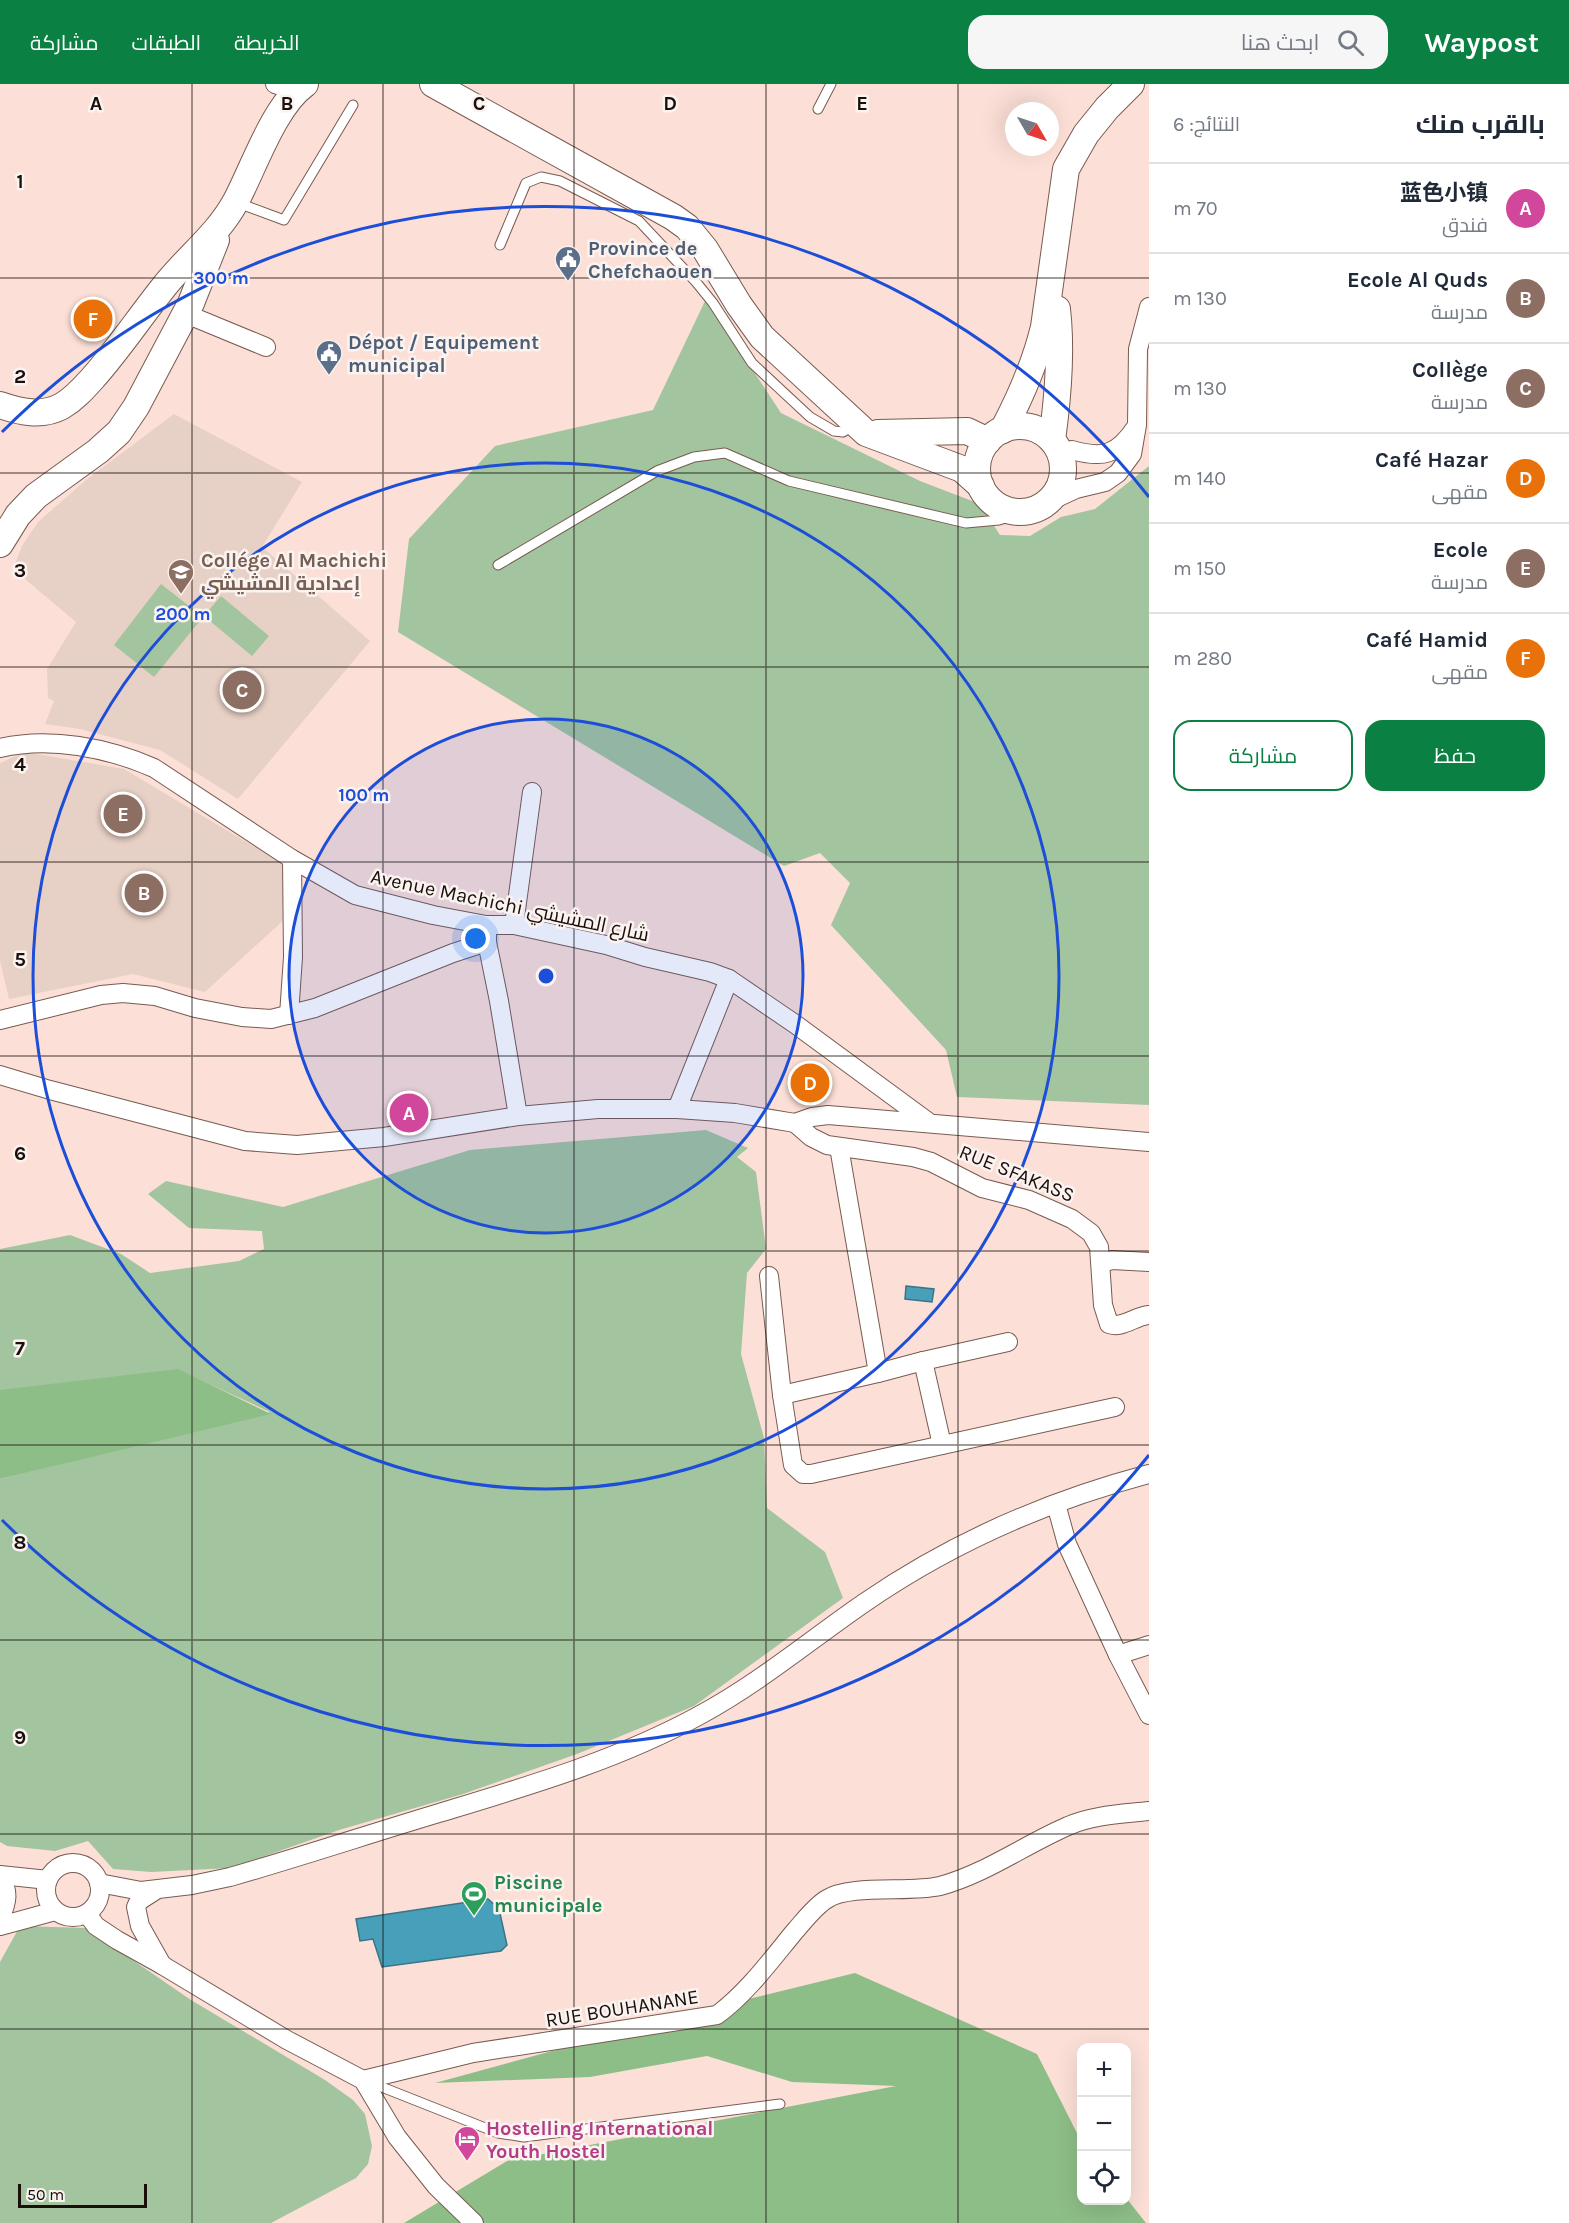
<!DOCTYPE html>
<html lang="ar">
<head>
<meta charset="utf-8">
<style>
  :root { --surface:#fff; --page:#f6f6f7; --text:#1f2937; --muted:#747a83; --line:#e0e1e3; --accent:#0b8043 }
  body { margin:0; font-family:Karla,Cairo,"Noto Sans SC",sans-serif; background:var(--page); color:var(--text); direction:rtl }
  .controls { position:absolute; right:18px; bottom:18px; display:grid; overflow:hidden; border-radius:12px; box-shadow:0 6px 24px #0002 }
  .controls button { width:54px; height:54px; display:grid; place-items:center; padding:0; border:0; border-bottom:2px solid var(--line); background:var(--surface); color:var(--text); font:30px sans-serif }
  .compass { position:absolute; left:1005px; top:18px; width:54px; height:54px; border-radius:50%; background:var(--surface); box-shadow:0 6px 24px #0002; rotate:129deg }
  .scale { position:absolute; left:18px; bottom:15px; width:129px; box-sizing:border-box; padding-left:6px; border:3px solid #1a0f0b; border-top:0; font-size:16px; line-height:21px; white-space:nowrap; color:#1a0f0b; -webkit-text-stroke:4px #faf3f0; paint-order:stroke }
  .you { position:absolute; left:476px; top:855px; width:21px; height:21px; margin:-15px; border:4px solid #fff; border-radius:50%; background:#1a73e8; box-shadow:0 0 0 9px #1a73e833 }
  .badge { display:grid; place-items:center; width:39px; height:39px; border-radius:50%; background:var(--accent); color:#fff; font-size:20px; font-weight:700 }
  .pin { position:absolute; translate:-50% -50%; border:3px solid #fff; box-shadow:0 2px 6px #0006 }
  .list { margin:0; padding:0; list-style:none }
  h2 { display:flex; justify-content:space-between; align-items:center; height:78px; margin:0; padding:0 24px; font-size:26px }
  h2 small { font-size:20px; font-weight:400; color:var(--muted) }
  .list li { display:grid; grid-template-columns:39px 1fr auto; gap:18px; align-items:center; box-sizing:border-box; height:90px; padding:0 24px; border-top:2px solid var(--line) }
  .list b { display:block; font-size:22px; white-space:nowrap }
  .list p { margin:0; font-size:20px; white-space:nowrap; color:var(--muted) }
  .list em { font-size:20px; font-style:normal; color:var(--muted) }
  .actions { display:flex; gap:12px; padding:18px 24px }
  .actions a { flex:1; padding:14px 0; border:2px solid var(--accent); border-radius:18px; text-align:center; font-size:21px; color:var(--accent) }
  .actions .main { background:var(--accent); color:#fff }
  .icon { flex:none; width:33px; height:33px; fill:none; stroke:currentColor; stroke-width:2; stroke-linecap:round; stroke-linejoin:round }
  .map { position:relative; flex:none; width:1149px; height:2139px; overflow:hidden; direction:ltr }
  header { display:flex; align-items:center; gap:36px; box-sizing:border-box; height:84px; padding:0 30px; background:var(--accent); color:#fff }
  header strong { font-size:28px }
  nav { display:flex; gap:33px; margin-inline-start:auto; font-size:21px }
  .search { width:420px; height:54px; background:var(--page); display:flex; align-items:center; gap:15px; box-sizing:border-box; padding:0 21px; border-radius:18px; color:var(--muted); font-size:22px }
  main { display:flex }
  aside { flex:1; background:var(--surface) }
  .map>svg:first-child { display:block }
  .education { fill:#e7d0c5 }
  .green { fill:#a2c49e }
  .forest { fill:#8ebe88 }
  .water { fill:#489fba; stroke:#3a7486; stroke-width:1.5 }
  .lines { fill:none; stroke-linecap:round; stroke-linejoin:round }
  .lane-casing { stroke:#785b50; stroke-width:11 }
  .street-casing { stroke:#785b50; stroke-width:20 }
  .secondary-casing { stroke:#785b50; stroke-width:28 }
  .lane { stroke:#fff; stroke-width:9 }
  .street { stroke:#fff; stroke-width:18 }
  .secondary { stroke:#fff; stroke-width:26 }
  .grid { fill:none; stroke:#1a0f0b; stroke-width:1.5; stroke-opacity:0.55 }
  .ring { fill:none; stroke:#1d4ed8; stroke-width:3 }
  .labels { text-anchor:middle; stroke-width:5; stroke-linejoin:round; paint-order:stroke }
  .service-label { font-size:20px; font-weight:bold; fill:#4e5e75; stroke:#faf3f0; text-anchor:start }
  .education-label { font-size:20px; font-weight:bold; fill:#785e54; stroke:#faf3f0; text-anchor:start }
  .street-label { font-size:20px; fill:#1a0f0b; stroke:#faf3f0 }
  .leisure-label { font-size:20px; font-weight:bold; fill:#27864d; stroke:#faf3f0; text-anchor:start }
  .hotel-label { font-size:20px; font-weight:bold; fill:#b23c85; stroke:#faf3f0; text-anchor:start }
  .grid-label { font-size:20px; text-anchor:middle; font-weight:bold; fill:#1a0f0b; stroke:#faf3f0; stroke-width:5; stroke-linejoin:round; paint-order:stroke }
  .centre { fill:#1d4ed8; stroke:#faf3f0; stroke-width:3 }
  .ring-label { font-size:18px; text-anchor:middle; font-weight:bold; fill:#1d4ed8; stroke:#faf3f0; stroke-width:5; stroke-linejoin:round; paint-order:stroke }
</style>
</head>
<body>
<header>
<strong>Waypost</strong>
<div class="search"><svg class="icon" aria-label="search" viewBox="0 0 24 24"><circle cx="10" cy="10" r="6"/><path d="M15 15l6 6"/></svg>ابحث هنا</div>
<nav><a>الخريطة</a><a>الطبقات</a><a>مشاركة</a></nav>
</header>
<main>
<aside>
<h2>بالقرب منك<small>النتائج: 6</small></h2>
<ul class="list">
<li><span class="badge" style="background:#d1479c">A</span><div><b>蓝色小镇</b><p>فندق</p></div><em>70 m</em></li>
<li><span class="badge" style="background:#8d6e63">B</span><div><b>Ecole Al Quds</b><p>مدرسة</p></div><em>130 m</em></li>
<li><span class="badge" style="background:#8d6e63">C</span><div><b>Collège</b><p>مدرسة</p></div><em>130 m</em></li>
<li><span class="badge" style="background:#e8710a">D</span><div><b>Café Hazar</b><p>مقهى</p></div><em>140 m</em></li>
<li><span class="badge" style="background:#8d6e63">E</span><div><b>Ecole</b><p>مدرسة</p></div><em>150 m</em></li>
<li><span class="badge" style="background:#e8710a">F</span><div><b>Café Hamid</b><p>مقهى</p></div><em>280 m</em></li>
</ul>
<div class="actions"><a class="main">حفظ</a><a>مشاركة</a></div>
</aside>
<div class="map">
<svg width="1149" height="2139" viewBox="0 0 1149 2139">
  <rect width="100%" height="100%" fill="#fce0d7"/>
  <g class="education">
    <path d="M174,330L302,398L262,463L370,557L238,715L160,666L80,645L45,640L54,617L48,614L47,585L76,538L13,485L22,462L38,438L86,396Z"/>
    <path d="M25,668L124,685L290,784L287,833L205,908L133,890L9,915L0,877V679Z"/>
  </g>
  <g class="green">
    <path d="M706,215L781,329L920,397L980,420L1000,451L1030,452L1061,433L1095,425L1149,382V1021L957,1013L946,966L831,841L850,799L820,769L784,782L398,548L409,455L495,362L653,326Z"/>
    <path d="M161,500L203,533L154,593L114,561Z"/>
    <path d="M221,512L269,552L252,572L204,532Z"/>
    <path d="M706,1046L748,1064L737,1073L756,1088L766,1165L747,1189L741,1270L764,1354L767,1424L825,1468L843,1514L694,1622L577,1670L463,1710L339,1746L231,1784L151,1788L113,1785L88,1757L55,1767L7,1762L0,1758V1395L270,1328L178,1286L0,1307V1165L70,1151L121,1170L150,1189L239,1177L264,1165L262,1147L189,1144L148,1110L166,1097L283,1123L470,1066Z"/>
    <path d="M20,1842L86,1844L191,1916L325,1996L353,2016L365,2030L372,2062L368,2080L356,2094L271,2139H0V1878Z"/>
  </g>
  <g class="forest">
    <path d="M178,1285L271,1330L0,1395V1306Z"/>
    <path d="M855,1889L1037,1970L1081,2057L1082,2116L1127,2115L1146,2139H404L507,2077L896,2002L792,1998L707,1972L590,1993L435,1999L695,1928Z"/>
  </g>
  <g class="water">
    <path d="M906,1202L934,1205L932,1218L905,1215Z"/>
    <path d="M488,1815L499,1825L507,1861L501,1867L382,1883L373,1855L360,1857L356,1835Z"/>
  </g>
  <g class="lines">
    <g class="lane-casing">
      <g id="lane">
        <path d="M818,25L831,0"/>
        <path d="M238,119L284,136L353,21"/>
        <path d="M500,161L526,99L541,93L560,97L639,137L696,198L713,219L752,279L810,333L834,347L843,348L854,341"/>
        <path d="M498,481L657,387L694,373L725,369L789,397L966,439L999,436L1025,428"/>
        <path d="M369,1998L498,2049L524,2053L780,2020"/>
      </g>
    </g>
    <g class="street-casing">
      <g id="street">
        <path d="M275,0L295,7"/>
        <path d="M186,230L266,263"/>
        <path d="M1061,372L1072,366C1103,375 1117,371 1136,343"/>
        <path d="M1050,417L1076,405L1105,398L1118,389L1132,370L1137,341L1138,265L1149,223"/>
        <path d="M0,664C50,652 108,664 154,684L292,775L355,811L433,831L486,841H514L606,861L645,873L710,888L729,895L795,940L927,1037"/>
        <path d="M514,841L532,708"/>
        <path d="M487,846V858L499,917L518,1032"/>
        <path d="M289,931L293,873L292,775"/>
        <path d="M0,936L101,911L123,909L155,912L195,924L242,933L271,935L315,924L453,869L487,858"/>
        <path d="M0,991L50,1006L245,1057L297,1061L384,1053L518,1032L598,1025H677L735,1029L795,1039L812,1033L828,1031L1149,1058"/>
        <path d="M677,1025L729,895"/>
        <path d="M795,1039L811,1053L827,1061L913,1073L931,1078L982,1104L1029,1116L1072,1135L1091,1149L1099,1163L1103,1221L1109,1240C1122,1245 1135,1232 1149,1231"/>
        <path d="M1101,1179L1112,1176L1149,1178"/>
        <path d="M769,1192L782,1311L878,1289L839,1063"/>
        <path d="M923,1277L942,1361"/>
        <path d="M878,1289L923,1277L1008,1258"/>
        <path d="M782,1311L793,1381L803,1390H811L1115,1323"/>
        <path d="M1056,1420L1067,1460L1118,1571L1149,1631"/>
        <path d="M1118,1571L1149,1561"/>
        <circle cx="73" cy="1806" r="27"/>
        <path d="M0,1791L48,1796"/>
        <path d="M0,1792C10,1808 7,1819 0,1835"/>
        <path d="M99,1799L141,1807L192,1801L230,1793C300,1773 369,1750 439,1729C528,1702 618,1676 700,1631C759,1599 809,1557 864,1519C951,1459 1047,1417 1149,1390"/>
        <path d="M156,1806L139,1817L136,1823L140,1842L162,1881"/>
        <path d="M87,1830L96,1842L117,1856L162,1881L287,1956L363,1996L397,2053L436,2102L474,2139"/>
        <path d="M0,1842L55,1827"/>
        <path d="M363,1996L473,1969L717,1931C747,1909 771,1876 795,1847C804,1837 815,1822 827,1815C850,1800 910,1809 940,1802C985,1790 1026,1760 1068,1742C1092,1731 1123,1730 1149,1727"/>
      </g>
    </g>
    <g class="secondary-casing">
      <g id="secondary">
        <path d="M433,0L673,133L687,143L705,165L739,221L762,253L866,349L962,385L981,402"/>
        <path d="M0,321C20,328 42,333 62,322C74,315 83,305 92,295C118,266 139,234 163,204C186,174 217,152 236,117C254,83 274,22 305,0"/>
        <circle cx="1020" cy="385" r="43"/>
        <path d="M1003,346C1020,314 1035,280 1044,243L1066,85L1086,50L1107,24L1131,0"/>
        <path d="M878,349L967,347L988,357"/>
        <path d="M1052,356C1058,313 1062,268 1057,225"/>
        <path d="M0,460L18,431L36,412L98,367L119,348L136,323L191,219L216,156"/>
      </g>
    </g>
    <use href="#lane" class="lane"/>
    <use href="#street" class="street"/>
    <use href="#secondary" class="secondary"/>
  </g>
  <path class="grid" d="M192,0V2139M383,0V2139M574,0V2139M766,0V2139M958,0V2139M0,194H1149M0,389H1149M0,583H1149M0,778H1149M0,972H1149M0,1167H1149M0,1361H1149M0,1556H1149M0,1750H1149M0,1945H1149"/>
  <circle cx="546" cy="892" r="257" fill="#1d4ed8" fill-opacity=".12"/>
  <g class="ring">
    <circle cx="546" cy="892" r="257"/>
    <circle cx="546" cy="892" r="513"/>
    <path d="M1149 1371A770 770 0 0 1 2 1436M2 348A770 770 0 0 1 1149 413"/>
  </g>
  <defs>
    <g id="civic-pin" transform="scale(1.35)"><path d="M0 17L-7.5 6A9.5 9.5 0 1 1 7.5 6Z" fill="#5c6f8a" stroke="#faf3f0"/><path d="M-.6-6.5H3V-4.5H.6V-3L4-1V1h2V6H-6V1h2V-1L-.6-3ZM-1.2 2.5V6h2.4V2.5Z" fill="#fff"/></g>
    <g id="university-pin" transform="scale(1.35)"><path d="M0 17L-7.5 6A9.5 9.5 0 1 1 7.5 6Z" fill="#8d6e63" stroke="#faf3f0"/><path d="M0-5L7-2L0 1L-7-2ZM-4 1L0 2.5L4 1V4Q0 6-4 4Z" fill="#fff"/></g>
    <g id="stadium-pin" transform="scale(1.35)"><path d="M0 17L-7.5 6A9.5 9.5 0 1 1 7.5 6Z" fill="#2e9e5b" stroke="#faf3f0"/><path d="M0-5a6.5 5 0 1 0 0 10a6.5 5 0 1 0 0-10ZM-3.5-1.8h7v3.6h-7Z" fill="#fff"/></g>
    <g id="hotel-pin" transform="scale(1.35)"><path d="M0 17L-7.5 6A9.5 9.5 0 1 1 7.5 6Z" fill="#d1479c" stroke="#faf3f0"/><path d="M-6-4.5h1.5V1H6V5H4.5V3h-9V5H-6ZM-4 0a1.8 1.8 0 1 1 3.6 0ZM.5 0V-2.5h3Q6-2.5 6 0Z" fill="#fff"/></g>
  </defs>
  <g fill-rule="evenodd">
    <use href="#civic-pin" x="568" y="175"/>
    <use href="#civic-pin" x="329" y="269"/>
    <use href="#university-pin" x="181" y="488"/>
    <use href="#stadium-pin" x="474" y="1810"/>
    <use href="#hotel-pin" x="467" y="2055"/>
  </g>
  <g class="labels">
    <g class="service-label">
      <text x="588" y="171">Province de<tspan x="588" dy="23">Chefchaouen</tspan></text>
      <text x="348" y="265">Dépot / Equipement<tspan x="348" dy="23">municipal</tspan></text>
    </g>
    <g class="education-label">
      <text x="201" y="483">Collége Al Machichi<tspan x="201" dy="23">إعدادية المشيشي</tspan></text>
    </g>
    <g class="street-label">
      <text transform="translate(510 821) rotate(12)" y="7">Avenue Machichi شارع المشيشي</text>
      <text transform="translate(1017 1089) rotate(22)" y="7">RUE SFAKASS</text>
      <text transform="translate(622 1924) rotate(-9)" y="7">RUE BOUHANANE</text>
    </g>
    <g class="leisure-label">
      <text x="494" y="1805">Piscine<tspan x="494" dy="23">municipale</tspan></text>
    </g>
    <g class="hotel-label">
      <text x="486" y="2051">Hostelling International<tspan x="486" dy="23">Youth Hostel</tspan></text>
    </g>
  </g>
  <g class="grid-label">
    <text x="96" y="26">A</text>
    <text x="287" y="26">B</text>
    <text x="479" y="26">C</text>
    <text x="670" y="26">D</text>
    <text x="862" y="26">E</text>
    <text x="20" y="104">1</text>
    <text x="20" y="299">2</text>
    <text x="20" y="493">3</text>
    <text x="20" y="687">4</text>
    <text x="20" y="882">5</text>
    <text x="20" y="1076">6</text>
    <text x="20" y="1271">7</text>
    <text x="20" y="1465">8</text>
    <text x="20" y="1660">9</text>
  </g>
  <circle cx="546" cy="892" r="9" class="centre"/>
  <g class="ring-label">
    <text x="221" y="200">300 m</text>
    <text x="183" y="536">200 m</text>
    <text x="364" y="717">100 m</text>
  </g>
</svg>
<div class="controls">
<button>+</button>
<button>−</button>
<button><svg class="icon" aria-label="locate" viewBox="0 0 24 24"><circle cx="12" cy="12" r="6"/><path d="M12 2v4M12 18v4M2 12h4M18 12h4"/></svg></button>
</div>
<svg class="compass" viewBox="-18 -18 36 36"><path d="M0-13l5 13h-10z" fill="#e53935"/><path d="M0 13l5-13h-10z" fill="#747a83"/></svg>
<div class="scale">50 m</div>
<div class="you"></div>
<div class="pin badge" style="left:409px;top:1029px;background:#d1479c">A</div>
<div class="pin badge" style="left:144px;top:809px;background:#8d6e63">B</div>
<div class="pin badge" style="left:242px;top:606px;background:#8d6e63">C</div>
<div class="pin badge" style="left:810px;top:999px;background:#e8710a">D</div>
<div class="pin badge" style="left:123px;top:730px;background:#8d6e63">E</div>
<div class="pin badge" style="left:93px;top:235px;background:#e8710a">F</div>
</div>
</main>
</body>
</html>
